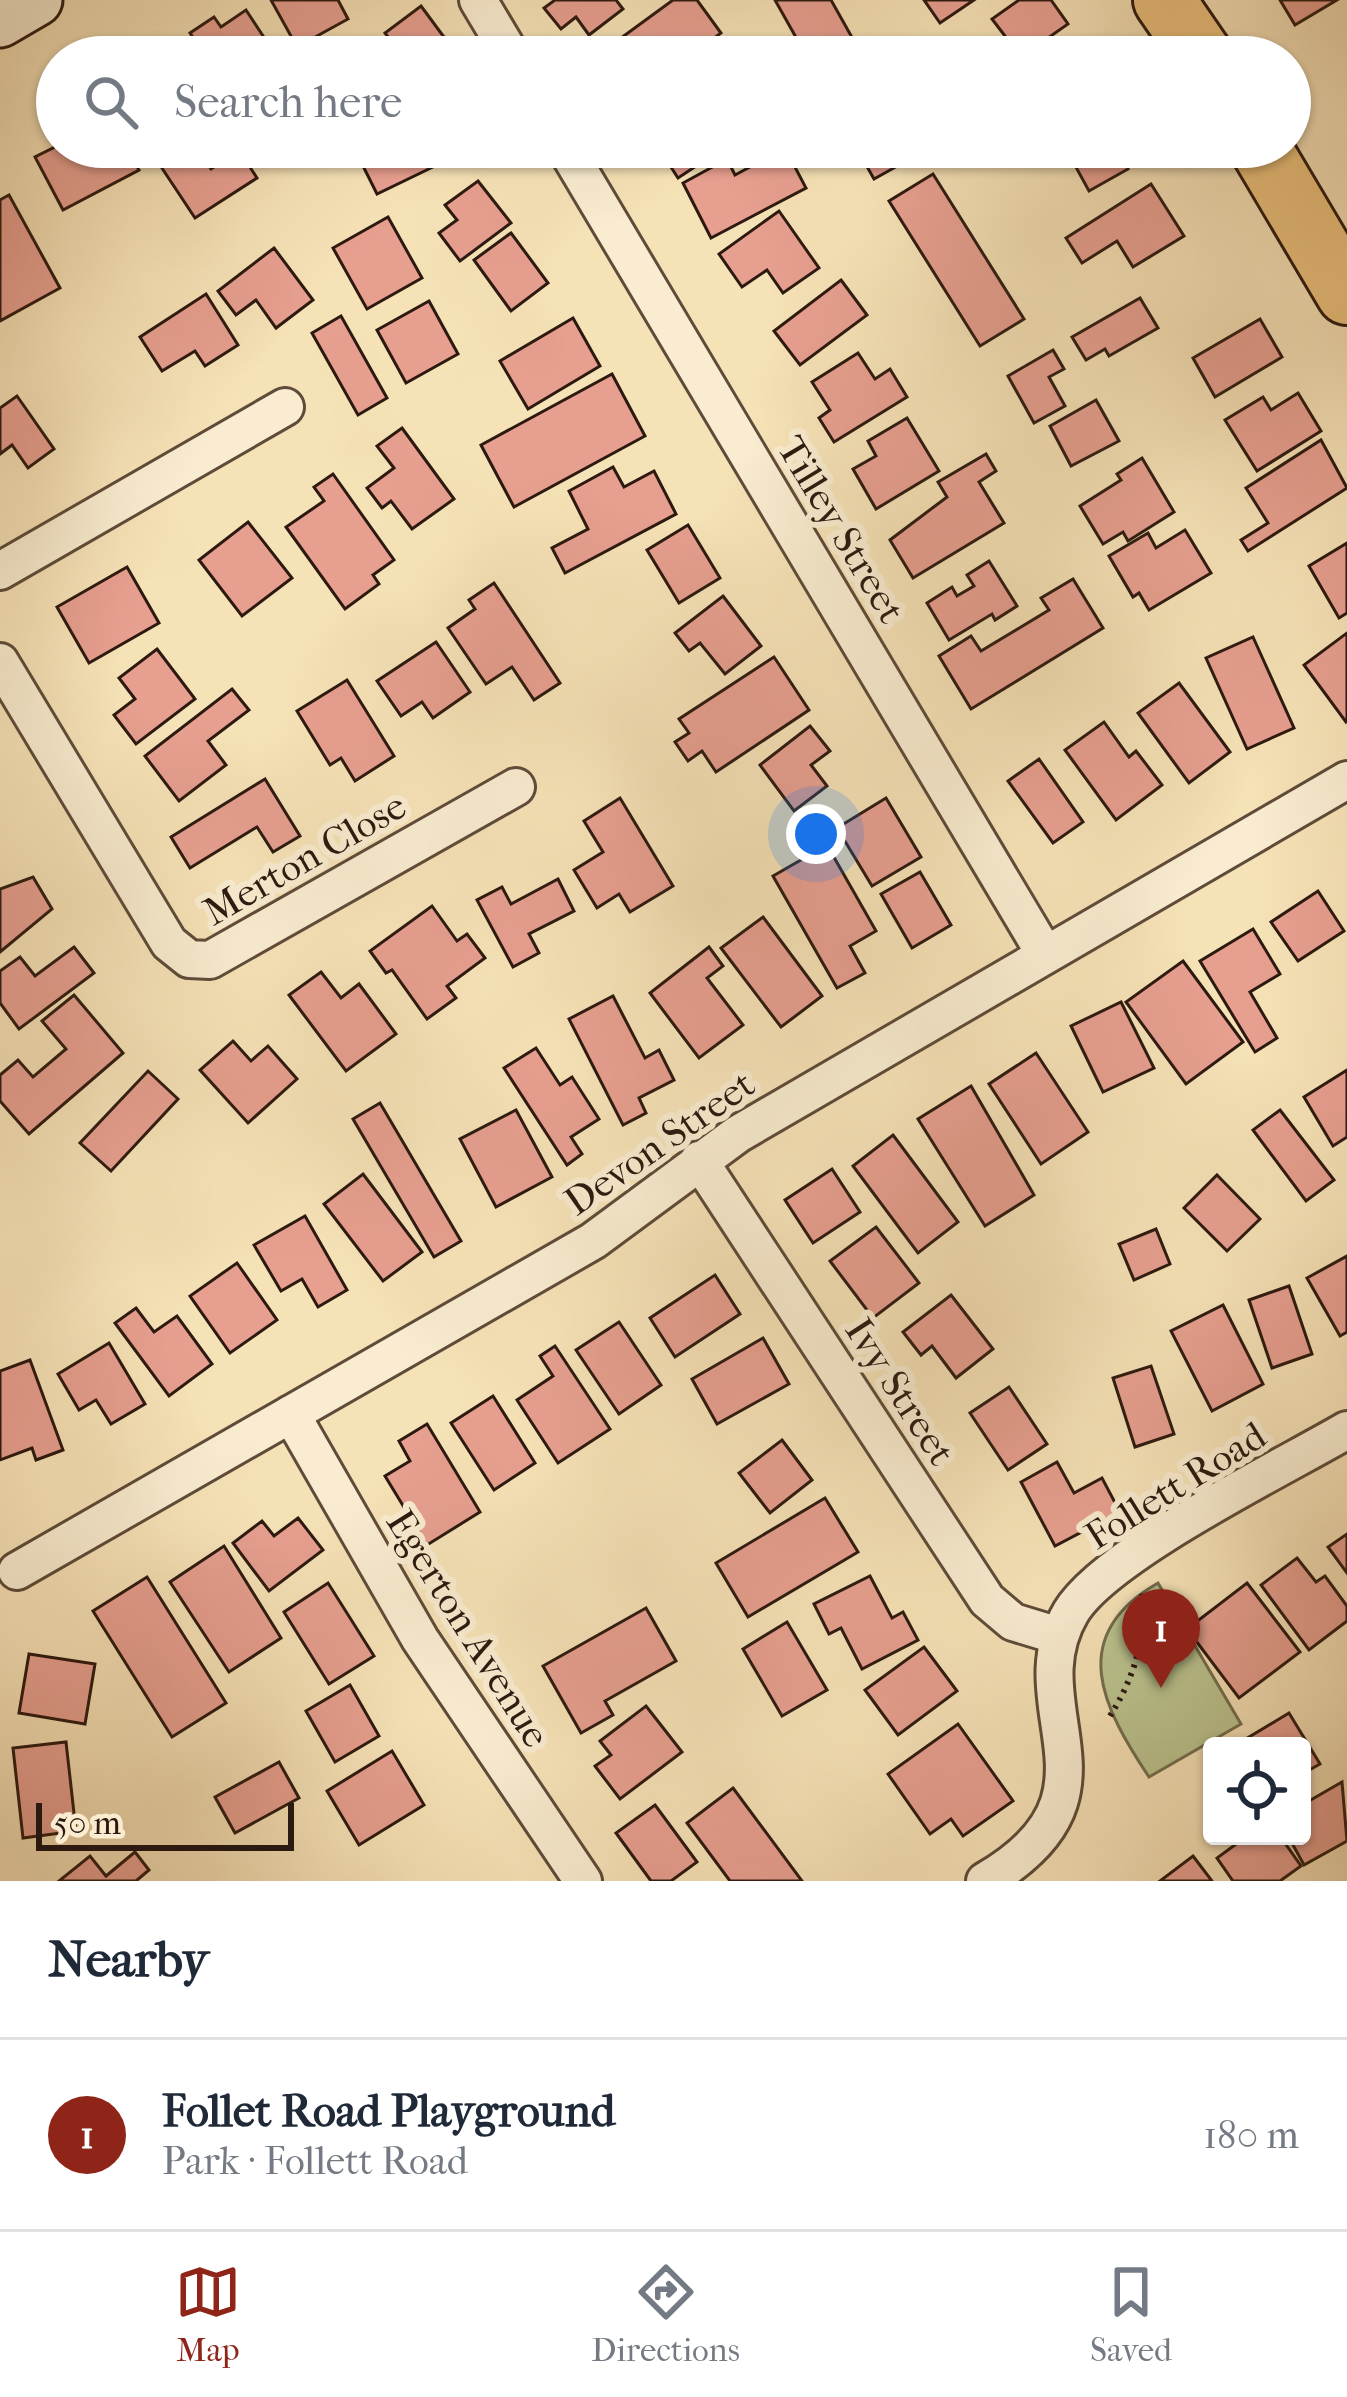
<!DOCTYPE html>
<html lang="en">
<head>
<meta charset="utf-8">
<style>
  :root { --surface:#fff; --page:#f6f6f7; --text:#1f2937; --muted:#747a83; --line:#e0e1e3; --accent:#8f2418 }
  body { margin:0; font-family:"IM FELL French Canon",serif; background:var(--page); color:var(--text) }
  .controls { position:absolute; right:36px; bottom:36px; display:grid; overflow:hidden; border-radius:12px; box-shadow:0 3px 9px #0004 }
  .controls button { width:108px; height:108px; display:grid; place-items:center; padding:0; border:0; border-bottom:3px solid var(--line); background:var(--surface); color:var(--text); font:60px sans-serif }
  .scale { position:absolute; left:36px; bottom:30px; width:258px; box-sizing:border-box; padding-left:12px; border:6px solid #2c190f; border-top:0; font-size:33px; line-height:42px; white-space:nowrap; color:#2c190f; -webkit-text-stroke:9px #f9ecd0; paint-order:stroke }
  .you { position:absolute; left:816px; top:834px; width:42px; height:42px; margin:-30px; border:9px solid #fff; border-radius:50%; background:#1a73e8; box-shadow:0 0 0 18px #1a73e833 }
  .badge { display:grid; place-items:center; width:78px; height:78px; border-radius:50%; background:var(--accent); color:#fff; font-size:39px; font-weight:700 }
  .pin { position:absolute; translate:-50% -99px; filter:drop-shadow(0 3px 6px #0008) }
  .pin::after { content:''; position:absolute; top:63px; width:42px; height:36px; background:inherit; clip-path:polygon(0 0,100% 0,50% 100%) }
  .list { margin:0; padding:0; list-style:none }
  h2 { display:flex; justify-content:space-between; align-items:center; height:156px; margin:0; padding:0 48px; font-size:51px }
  h2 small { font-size:39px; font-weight:400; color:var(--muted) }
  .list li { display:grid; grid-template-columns:78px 1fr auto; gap:36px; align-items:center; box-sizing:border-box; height:192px; padding:0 48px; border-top:3px solid var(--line) }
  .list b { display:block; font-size:45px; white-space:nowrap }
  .list p { margin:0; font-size:39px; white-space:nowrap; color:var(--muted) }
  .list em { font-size:39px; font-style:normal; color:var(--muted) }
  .icon { flex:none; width:66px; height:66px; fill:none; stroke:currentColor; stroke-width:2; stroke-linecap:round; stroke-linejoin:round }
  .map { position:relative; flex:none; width:1347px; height:1881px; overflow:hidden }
  .search { position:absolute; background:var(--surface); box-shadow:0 3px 9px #0004; left:36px; right:36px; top:36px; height:132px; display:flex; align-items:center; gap:30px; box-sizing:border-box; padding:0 42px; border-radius:66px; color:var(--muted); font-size:45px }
  .sheet { height:348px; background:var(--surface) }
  nav { display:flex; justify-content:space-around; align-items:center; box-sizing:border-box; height:168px; border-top:3px solid var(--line); background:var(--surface); font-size:33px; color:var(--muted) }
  nav a { display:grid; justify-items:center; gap:6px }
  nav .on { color:var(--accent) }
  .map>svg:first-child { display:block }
  .green { fill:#bbc38f; stroke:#746e4f; stroke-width:3 }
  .building { fill:#e79f90; stroke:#2c190f; stroke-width:3 }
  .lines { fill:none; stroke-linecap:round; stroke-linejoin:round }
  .minor-casing { stroke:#5e4b39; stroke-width:42 }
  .secondary-casing { stroke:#2c190f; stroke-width:57 }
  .trunk-casing { stroke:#2c190f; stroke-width:66 }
  .path { stroke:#2c190f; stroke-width:6; stroke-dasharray:3 6; stroke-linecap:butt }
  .minor { stroke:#f9ecd0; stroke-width:36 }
  .secondary { stroke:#f9ecd0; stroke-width:51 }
  .trunk { stroke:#ebc17c; stroke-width:60 }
  .labels { text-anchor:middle; stroke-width:12; stroke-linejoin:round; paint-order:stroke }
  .street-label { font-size:39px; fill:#2c190f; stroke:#f9ecd0 }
</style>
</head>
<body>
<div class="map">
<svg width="1347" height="1881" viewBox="0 0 1347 1881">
  <rect width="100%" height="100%" fill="#f6e2b7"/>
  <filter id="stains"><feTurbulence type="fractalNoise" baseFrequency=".00167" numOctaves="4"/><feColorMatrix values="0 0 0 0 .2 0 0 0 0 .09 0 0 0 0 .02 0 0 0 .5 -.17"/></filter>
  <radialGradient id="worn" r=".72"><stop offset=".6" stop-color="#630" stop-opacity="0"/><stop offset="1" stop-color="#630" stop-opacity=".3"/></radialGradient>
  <path class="green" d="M1158,1583L1241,1724L1149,1777C1103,1708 1065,1636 1158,1583Z"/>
  <g class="building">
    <path d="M271,0H338L348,19L297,47Z"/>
    <path d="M555,0H616L623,9L589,35L576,17L561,29L544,8Z"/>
    <path d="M673,0H697L721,33L689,57H595Z"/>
    <path d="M775,0H831L863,57H807Z"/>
    <path d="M924,0H974L940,23Z"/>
    <path d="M1019,0H1051L1068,24L1021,57L992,19Z"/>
    <path d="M1280,0H1337L1295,25Z"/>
    <path d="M421,6L455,52L448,57H395L400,53L385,33Z"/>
    <path d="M246,10L271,48L257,57H206L190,33L214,17L221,27Z"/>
    <path d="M57,146L127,147L139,170L63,210L35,157Z"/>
    <path d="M148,147H197L211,169L239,150L257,178L195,218Z"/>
    <path d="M367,147H466L468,150L377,194L356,152Z"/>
    <path d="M658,147H725L678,178Z"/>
    <path d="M856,147H912L917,155L874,179Z"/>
    <path d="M1065,147H1116L1128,169L1089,191Z"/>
    <path d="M785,148L806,188L711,238L683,183L727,159L735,175Z"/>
    <path d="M933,174L1024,319L980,346L889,201Z"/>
    <path d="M478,181L511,223L460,261L439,233L457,220L445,205Z"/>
    <path d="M1151,184L1184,236L1133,267L1117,241L1082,263L1066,238Z"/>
    <path d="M9,195L60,288L0,321V200Z"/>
    <path d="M779,211L819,268L783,293L767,270L742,287L719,254Z"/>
    <path d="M388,217L422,278L367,309L333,248Z"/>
    <path d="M511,233L548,283L511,311L474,260Z"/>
    <path d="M274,248L313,300L276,328L256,300L236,315L218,291Z"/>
    <path d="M841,280L867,315L800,365L774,331Z"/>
    <path d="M206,294L238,345L205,366L195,351L162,371L140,337Z"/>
    <path d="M1140,298L1158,328L1109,356L1105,349L1086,360L1072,337Z"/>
    <path d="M429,301L458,354L406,383L377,330Z"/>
    <path d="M341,316L387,398L358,415L312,333Z"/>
    <path d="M573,318L600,366L528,409L500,361Z"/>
    <path d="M1260,319L1282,357L1215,397L1193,358Z"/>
    <path d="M1053,350L1064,369L1049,377L1065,406L1034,423L1008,376Z"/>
    <path d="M858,353L875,379L890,369L907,397L834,442L819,418L830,410L812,382Z"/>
    <path d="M612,374L645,436L514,507L481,445Z"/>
    <path d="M1298,393L1321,431L1257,471L1225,420L1263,397L1271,410Z"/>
    <path d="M17,396L54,449L28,468L12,445L0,454V408Z"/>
    <path d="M1096,400L1119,441L1071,466L1050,426Z"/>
    <path d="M907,418L939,471L876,509L853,469L876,456L868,441Z"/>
    <path d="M402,428L454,499L412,529L391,501L382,508L367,488L394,468L377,446Z"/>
    <path d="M1321,440L1347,488L1248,551L1241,540L1268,523L1246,488Z"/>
    <path d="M986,454L996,471L979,482L1004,523L913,578L890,540L947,497L938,482Z"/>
    <path d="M1142,458L1174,512L1128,541L1123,532L1103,544L1080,506L1121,480L1117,474Z"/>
    <path d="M613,467L624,487L654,471L676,514L565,573L552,548L588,529L569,491Z"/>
    <path d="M333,474L394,560L373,575L379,584L345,609L286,527L324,501L314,487Z"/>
    <path d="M248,522L292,578L242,616L199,560Z"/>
    <path d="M688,525L720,578L679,603L647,550Z"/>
    <path d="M1185,530L1211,573L1149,610L1139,593L1133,597L1109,556L1148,533L1156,548Z"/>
    <path d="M1347,543V613L1339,618L1309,566Z"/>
    <path d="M989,561L1017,606L995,620L992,614L949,640L927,603L952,587L957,596L974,586L967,575Z"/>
    <path d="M127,567L159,623L89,663L57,607Z"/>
    <path d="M1073,579L1103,628L971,709L939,656L971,636L981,651L1049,610L1041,598Z"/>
    <path d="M494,583L560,683L534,700L512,667L486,684L448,628L475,609L469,600Z"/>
    <path d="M723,596L761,646L725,674L700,643L689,651L675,633Z"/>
    <path d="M1347,633V721L1346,722L1304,665Z"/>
    <path d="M1253,637L1294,728L1247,749L1206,658Z"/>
    <path d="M436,642L470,692L433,718L422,702L401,716L377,681Z"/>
    <path d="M157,649L195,699L136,744L114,715L135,699L119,678Z"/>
    <path d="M774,657L809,710L716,772L702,751L688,761L675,742L689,733L679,719Z"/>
    <path d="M347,680L394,756L355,781L341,758L330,765L297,711Z"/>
    <path d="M1179,683L1230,752L1189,783L1138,713Z"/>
    <path d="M232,689L249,710L208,741L226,765L179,801L145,756Z"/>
    <path d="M1104,722L1129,757L1136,751L1162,785L1116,820L1065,750Z"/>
    <path d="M810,726L830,751L811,765L827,786L794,811L760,765Z"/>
    <path d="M1039,759L1083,822L1053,843L1008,781Z"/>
    <path d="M265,779L300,836L273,852L257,827L190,868L171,837Z"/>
    <path d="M620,798L673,886L630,912L619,894L597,908L574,870L603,852L584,821Z"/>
    <path d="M886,798L921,857L872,886L837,828Z"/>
    <path d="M827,845L876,931L850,946L865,973L837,988L773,876Z"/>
    <path d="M920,872L951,925L912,948L881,894Z"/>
    <path d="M33,877L52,909L0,952V889Z"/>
    <path d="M558,879L574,911L529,934L539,953L513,967L477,900L502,887L511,904Z"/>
    <path d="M1318,891L1344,931L1298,961L1271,922Z"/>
    <path d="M432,906L457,941L467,934L485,958L447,986L456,998L427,1019L392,970L386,973L370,951Z"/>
    <path d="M763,917L822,996L781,1027L721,948Z"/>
    <path d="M1253,929L1280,974L1250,992L1277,1038L1255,1052L1200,961Z"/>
    <path d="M74,947L94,973L19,1029L0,1003V971L20,957L35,976Z"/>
    <path d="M709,947L723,966L707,978L743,1025L699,1058L650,993Z"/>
    <path d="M1183,961L1243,1042L1186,1084L1126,1002Z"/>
    <path d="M321,972L341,998L359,984L396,1034L346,1071L289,995Z"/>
    <path d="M74,995L123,1053L29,1134L0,1101V1075L18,1060L33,1077L66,1049L42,1021Z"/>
    <path d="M613,996L645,1058L659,1050L674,1080L639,1098L646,1113L623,1125L569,1019Z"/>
    <path d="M1121,1002L1154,1068L1103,1092L1071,1026Z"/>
    <path d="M233,1041L251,1061L268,1046L297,1079L248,1123L200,1070Z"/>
    <path d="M536,1048L560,1085L572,1077L599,1119L571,1137L582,1154L567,1165L504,1068Z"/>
    <path d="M1036,1053L1088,1132L1041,1164L989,1084Z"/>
    <path d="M1347,1070V1137L1333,1146L1304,1097Z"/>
    <path d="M148,1071L178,1099L111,1171L80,1143Z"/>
    <path d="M971,1086L1034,1195L985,1226L918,1119Z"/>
    <path d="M380,1103L461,1241L434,1257L353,1119Z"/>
    <path d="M516,1110L552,1177L496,1207L460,1139Z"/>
    <path d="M1280,1110L1334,1180L1306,1201L1253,1130Z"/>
    <path d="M893,1135L958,1222L918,1253L853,1166Z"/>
    <path d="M832,1169L860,1212L813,1243L785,1200Z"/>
    <path d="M363,1174L422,1252L383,1281L324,1204Z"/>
    <path d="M1217,1175L1260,1219L1227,1251L1184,1208Z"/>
    <path d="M305,1216L347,1290L318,1307L302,1279L281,1291L254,1245Z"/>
    <path d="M876,1227L919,1283L873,1318L830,1261Z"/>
    <path d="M1156,1229L1170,1264L1134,1280L1119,1244Z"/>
    <path d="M1347,1256V1332L1340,1336L1307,1278Z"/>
    <path d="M237,1263L277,1320L230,1353L190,1296Z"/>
    <path d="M715,1275L740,1314L675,1357L650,1318Z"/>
    <path d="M1289,1286L1312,1354L1272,1368L1249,1300Z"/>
    <path d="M951,1295L993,1349L956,1378L932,1346L921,1355L903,1332Z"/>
    <path d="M1223,1305L1263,1384L1212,1411L1171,1331Z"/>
    <path d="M136,1308L154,1332L177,1316L212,1364L169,1396L115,1323Z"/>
    <path d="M619,1322L661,1385L619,1414L576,1350Z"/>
    <path d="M763,1338L789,1384L717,1424L692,1379Z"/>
    <path d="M109,1343L145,1404L111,1424L96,1400L79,1410L58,1374Z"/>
    <path d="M555,1346L610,1429L558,1463L517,1400L553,1376L540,1356Z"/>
    <path d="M30,1360L63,1450L36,1460L32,1448L0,1460V1371Z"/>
    <path d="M1151,1366L1174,1434L1135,1447L1113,1378Z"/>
    <path d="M1009,1387L1047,1444L1008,1470L970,1413Z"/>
    <path d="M493,1396L535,1463L494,1490L451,1423Z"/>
    <path d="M427,1424L480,1512L427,1545L385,1476L410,1461L399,1441Z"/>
    <path d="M782,1440L812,1480L770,1513L739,1473Z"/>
    <path d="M1057,1462L1074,1493L1102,1478L1120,1512L1055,1546L1021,1482Z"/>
    <path d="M825,1498L858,1552L748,1617L716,1563Z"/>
    <path d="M298,1518L323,1550L269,1591L233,1543L262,1521L274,1536Z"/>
    <path d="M1347,1534V1573L1328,1547Z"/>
    <path d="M224,1546L281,1638L229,1672L170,1582Z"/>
    <path d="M1297,1558L1316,1582L1325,1576L1347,1606V1621L1309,1650L1261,1585Z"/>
    <path d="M870,1576L892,1618L903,1612L918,1640L862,1669L841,1628L829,1634L814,1604Z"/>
    <path d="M147,1577L226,1703L172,1737L93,1611Z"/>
    <path d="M328,1583L374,1656L329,1684L284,1612Z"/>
    <path d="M1247,1583L1300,1652L1239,1698L1187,1629Z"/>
    <path d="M646,1608L676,1661L605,1701L613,1715L581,1733L543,1666Z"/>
    <path d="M787,1622L827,1690L782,1716L743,1649Z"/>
    <path d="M924,1647L957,1691L898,1735L865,1690Z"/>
    <path d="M29,1654L95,1664L85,1724L19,1713Z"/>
    <path d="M350,1685L379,1736L335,1762L306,1711Z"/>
    <path d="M646,1706L682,1752L620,1799L595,1766L611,1755L600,1741Z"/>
    <path d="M1289,1713L1320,1764L1302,1774V1746H1234Z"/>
    <path d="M958,1724L1013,1801L963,1836L951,1819L930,1834L888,1774Z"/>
    <path d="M66,1742L76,1831L23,1838L13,1748Z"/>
    <path d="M392,1751L424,1805L359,1845L327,1791Z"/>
    <path d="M279,1762L299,1798L235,1833L215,1797Z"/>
    <path d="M1342,1782L1347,1841L1304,1865L1288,1836H1302V1805Z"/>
    <path d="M733,1788L802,1881H730L687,1823Z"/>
    <path d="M655,1805L697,1862L671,1881H651L616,1833Z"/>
    <path d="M1247,1836H1280L1301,1866L1280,1881H1233L1217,1858Z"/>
    <path d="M135,1852L149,1870L136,1881H59L90,1856L106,1876Z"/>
    <path d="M1193,1856L1212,1881H1160Z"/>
  </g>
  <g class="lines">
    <g class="minor-casing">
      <g id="minor">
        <path d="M478,0L512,57"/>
        <path d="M565,147L1045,954"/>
        <path d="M0,571L285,407"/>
        <path d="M0,662L169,943L189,959L210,960L516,787"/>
        <path d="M699,1160L987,1600L1013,1622L1059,1636"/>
        <path d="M291,1414L420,1639L583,1881"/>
        <path d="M17,1571L593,1241L738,1134L1347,780"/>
        <path d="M985,1881C1135,1794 1014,1708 1071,1612C1106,1554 1282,1468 1347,1430"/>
      </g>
    </g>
    <g class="secondary-casing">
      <path id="secondary" d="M0,21L36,0"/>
    </g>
    <g class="trunk-casing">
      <g id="trunk">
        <path d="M1164,0L1203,57"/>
        <path d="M1260,147L1347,294"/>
      </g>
    </g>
    <path class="path" d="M1110,1716C1134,1678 1147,1637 1142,1592"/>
    <use href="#minor" class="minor"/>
    <use href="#secondary" class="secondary"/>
    <use href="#trunk" class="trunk"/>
  </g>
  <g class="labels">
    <g class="street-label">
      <text transform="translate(842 529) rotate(59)" y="14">Tilley Street</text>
      <text transform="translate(304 858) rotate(-30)" y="14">Merton Close</text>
      <text transform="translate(659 1142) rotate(-35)" y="14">Devon Street</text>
      <text transform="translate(901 1391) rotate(57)" y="14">Ivy Street</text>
      <text transform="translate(1175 1485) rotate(-32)" y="14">Follett Road</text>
      <text transform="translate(469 1628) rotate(58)" y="14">Egerton Avenue</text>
    </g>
  </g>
  <rect width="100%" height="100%" filter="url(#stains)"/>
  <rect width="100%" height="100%" fill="url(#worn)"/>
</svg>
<div class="controls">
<button><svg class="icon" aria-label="locate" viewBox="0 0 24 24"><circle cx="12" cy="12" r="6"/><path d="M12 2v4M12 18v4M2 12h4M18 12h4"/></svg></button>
</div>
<div class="scale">50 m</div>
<div class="you"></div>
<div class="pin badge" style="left:1161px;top:1688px">1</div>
<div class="search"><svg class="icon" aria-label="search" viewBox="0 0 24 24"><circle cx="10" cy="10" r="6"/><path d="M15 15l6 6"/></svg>Search here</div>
</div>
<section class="sheet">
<h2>Nearby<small></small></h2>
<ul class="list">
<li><span class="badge">1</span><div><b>Follet Road Playground</b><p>Park · Follett Road</p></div><em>180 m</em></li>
</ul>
</section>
<nav>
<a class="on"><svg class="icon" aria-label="map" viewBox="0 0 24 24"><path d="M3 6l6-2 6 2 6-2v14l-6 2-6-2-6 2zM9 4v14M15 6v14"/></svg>Map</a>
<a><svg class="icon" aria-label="directions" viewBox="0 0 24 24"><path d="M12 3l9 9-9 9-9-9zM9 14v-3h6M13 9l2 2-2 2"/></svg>Directions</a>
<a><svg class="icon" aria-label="saved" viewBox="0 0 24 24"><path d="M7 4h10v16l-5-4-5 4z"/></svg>Saved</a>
</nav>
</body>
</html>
